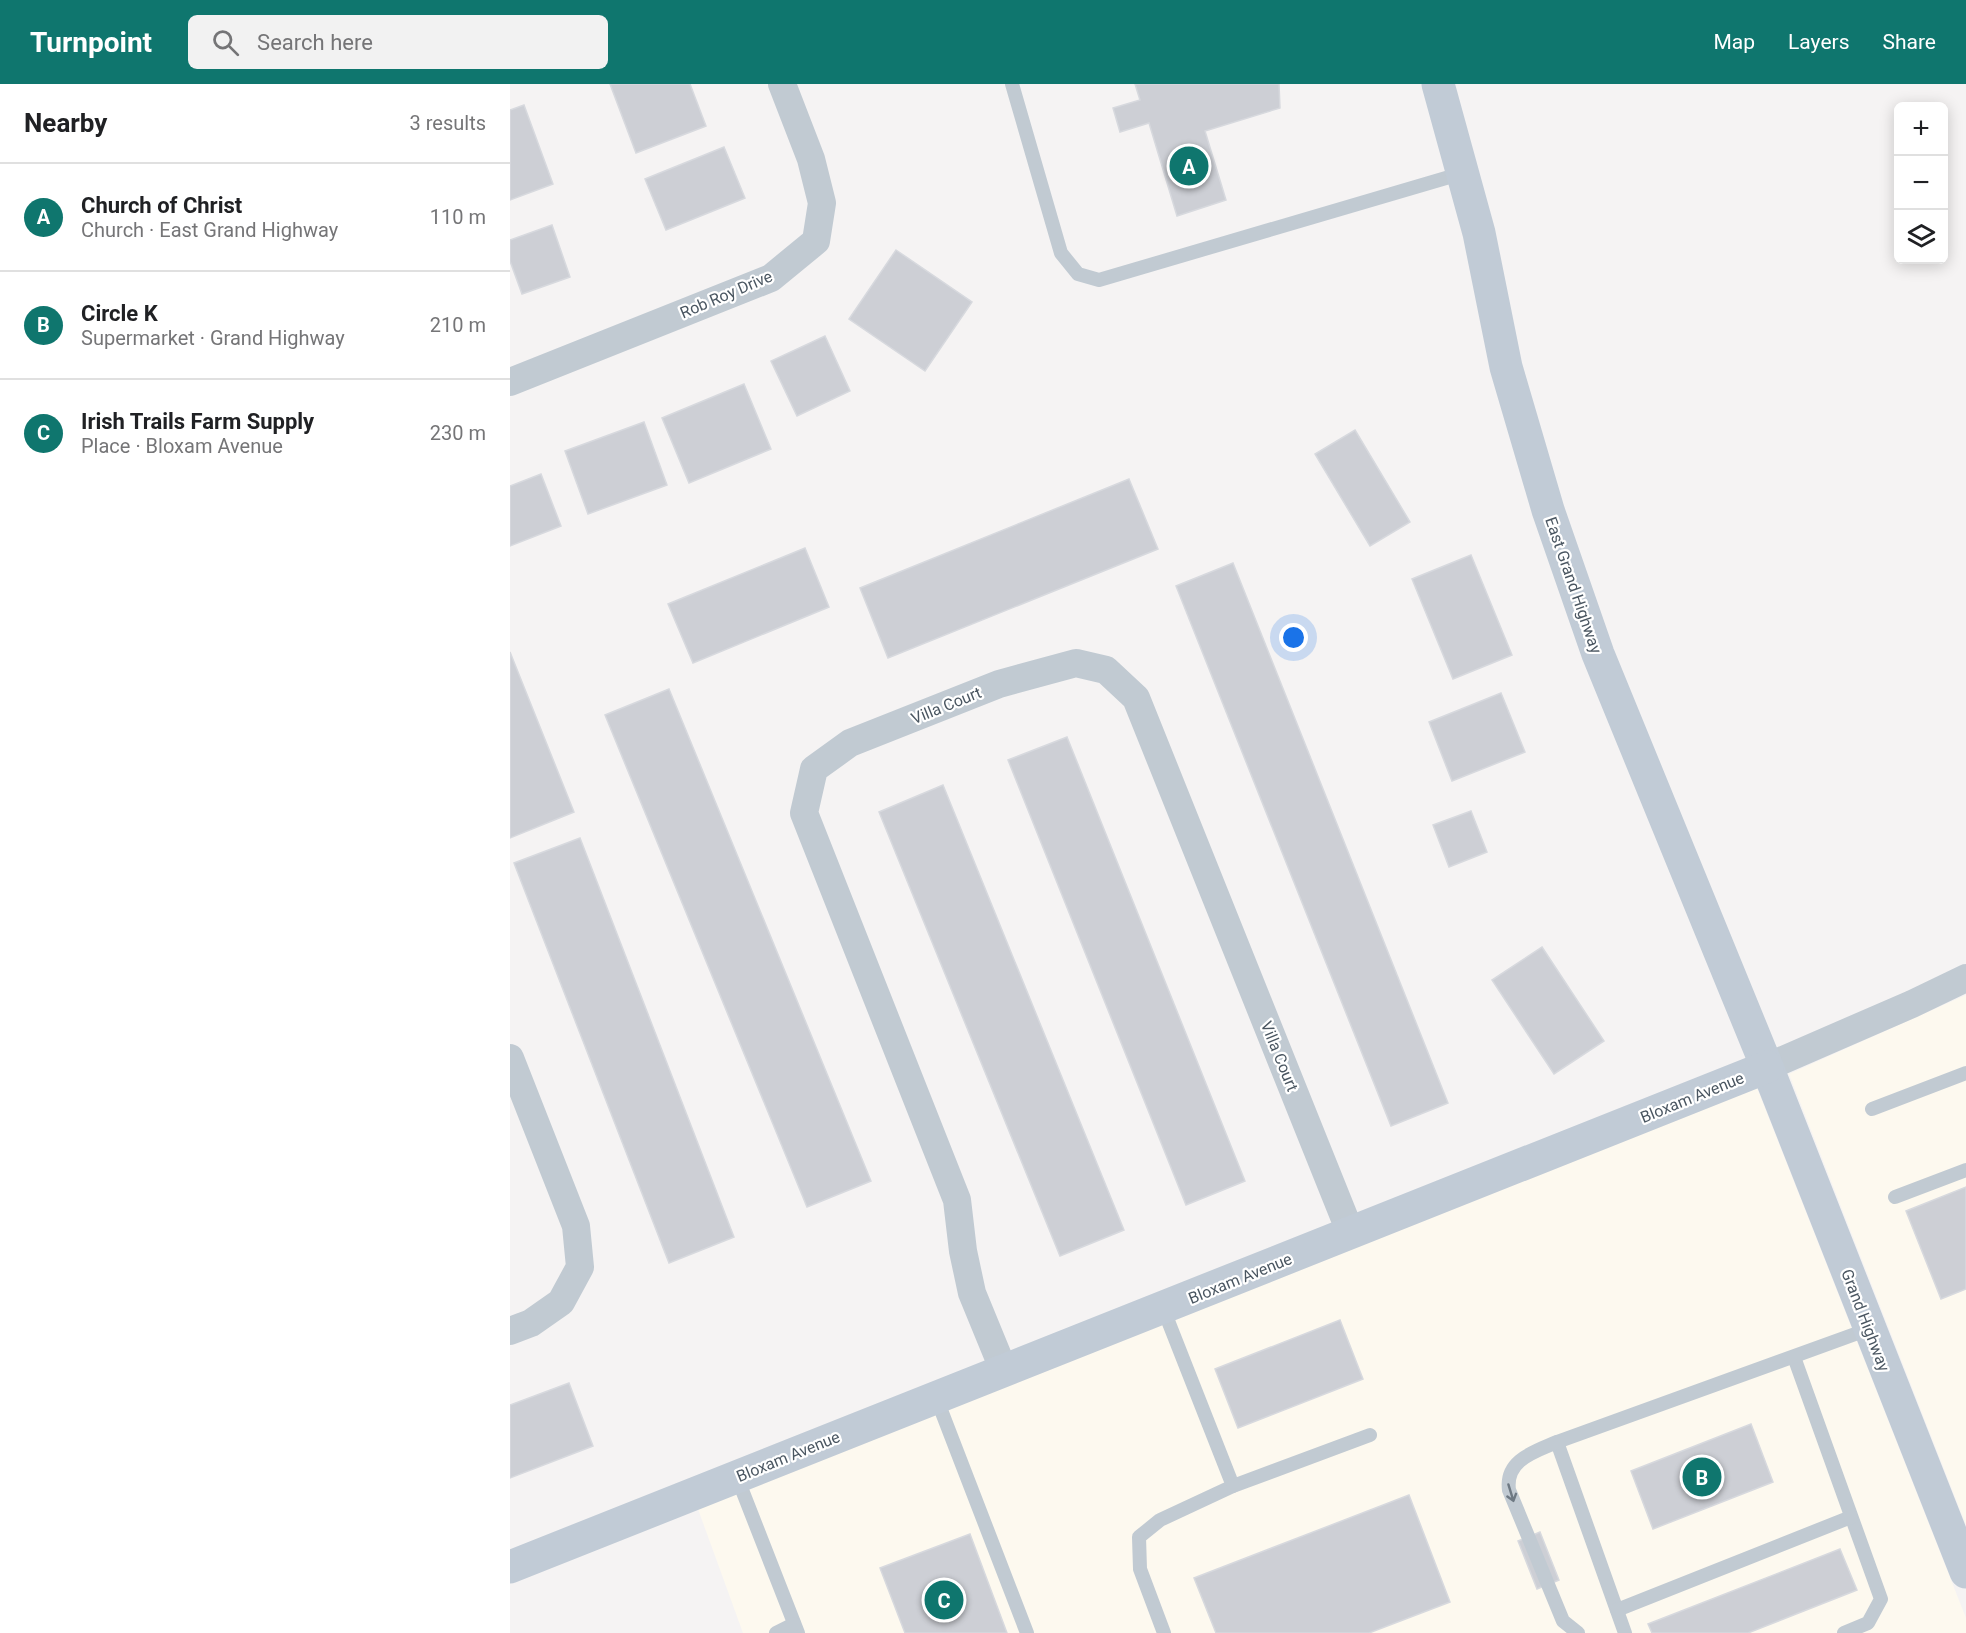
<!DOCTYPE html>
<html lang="en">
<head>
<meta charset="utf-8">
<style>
  :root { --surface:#fff; --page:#f2f2f2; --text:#202124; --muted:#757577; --line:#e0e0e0; --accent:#0f766e }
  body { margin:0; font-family:Roboto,sans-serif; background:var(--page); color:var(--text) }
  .controls { position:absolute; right:18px; top:18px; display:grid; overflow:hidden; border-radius:9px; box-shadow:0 3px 15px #0003 }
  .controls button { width:54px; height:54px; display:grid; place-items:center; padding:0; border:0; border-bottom:2px solid var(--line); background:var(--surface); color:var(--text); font:30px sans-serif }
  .you { position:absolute; left:784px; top:554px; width:21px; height:21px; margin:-15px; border:4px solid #fff; border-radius:50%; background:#1a73e8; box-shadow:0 0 0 9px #1a73e833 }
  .badge { display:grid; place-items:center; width:39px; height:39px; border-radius:50%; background:var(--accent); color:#fff; font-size:20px; font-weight:700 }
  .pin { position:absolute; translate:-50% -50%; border:3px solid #fff; box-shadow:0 2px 6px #0006 }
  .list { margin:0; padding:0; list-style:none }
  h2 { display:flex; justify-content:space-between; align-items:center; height:78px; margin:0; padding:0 24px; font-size:26px }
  h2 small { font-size:20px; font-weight:400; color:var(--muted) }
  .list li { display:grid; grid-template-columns:39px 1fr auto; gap:18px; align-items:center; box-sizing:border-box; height:108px; padding:0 24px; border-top:2px solid var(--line) }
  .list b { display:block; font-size:22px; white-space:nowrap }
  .list p { margin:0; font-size:20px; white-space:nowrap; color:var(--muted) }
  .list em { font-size:20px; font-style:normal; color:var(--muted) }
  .icon { flex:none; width:33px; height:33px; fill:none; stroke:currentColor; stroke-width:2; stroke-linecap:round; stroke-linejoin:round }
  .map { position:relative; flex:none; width:1456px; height:1549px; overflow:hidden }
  header { display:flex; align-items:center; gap:36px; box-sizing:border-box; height:84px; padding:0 30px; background:var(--accent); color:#fff }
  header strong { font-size:28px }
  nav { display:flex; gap:33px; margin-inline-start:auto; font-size:21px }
  .search { width:420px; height:54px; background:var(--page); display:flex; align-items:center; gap:15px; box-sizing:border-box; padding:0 21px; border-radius:9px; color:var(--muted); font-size:22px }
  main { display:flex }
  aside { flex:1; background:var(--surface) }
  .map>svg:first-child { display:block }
  .commercial { fill:#fdf9ef }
  .building { fill:#cdcfd5; stroke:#d7d9de; stroke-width:1.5 }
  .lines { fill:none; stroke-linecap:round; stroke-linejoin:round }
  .lane { stroke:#c1cad2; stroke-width:14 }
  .street { stroke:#c1cad2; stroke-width:28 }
  .secondary { stroke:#c1cbd6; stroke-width:33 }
  .oneway { stroke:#6e7983 }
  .labels { text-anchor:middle; stroke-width:4.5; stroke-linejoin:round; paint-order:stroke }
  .street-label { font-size:16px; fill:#4a5661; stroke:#fff }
</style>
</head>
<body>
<header>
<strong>Turnpoint</strong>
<div class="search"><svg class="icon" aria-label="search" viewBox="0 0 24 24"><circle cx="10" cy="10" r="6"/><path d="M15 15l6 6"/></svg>Search here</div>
<nav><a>Map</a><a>Layers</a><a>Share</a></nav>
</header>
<main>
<aside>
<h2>Nearby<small>3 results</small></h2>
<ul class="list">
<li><span class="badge">A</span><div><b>Church of Christ</b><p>Church · East Grand Highway</p></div><em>110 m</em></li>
<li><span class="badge">B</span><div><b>Circle K</b><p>Supermarket · Grand Highway</p></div><em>210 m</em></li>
<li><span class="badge">C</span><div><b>Irish Trails Farm Supply</b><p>Place · Bloxam Avenue</p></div><em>230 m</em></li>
</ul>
</aside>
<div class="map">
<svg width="1456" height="1549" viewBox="0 0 1456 1549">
  <rect width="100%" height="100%" fill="#f5f3f3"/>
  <g class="commercial">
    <path d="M1456,911V1441L1279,990Z"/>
    <path d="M1247,1004L1456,1534V1549H233L188,1425Z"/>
  </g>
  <g class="building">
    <path d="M100,0H180L196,42L126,69Z"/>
    <path d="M625,0H769L770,24L695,47L716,116L667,132L639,39L610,48L603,24L630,16Z"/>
    <path d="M14,21L43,100L0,116V26Z"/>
    <path d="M214,63L235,114L156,146L135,95Z"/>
    <path d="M42,141L60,193L12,210L0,177V156Z"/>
    <path d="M386,166L462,218L415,287L339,235Z"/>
    <path d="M315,252L340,307L287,332L261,277Z"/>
    <path d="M234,300L261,365L179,399L152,334Z"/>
    <path d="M134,338L157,401L78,430L55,367Z"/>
    <path d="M845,346L900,438L860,462L805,370Z"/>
    <path d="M31,390L51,442L0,462V402Z"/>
    <path d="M619,395L648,465L378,574L350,504Z"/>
    <path d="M295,464L319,523L183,579L158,520Z"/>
    <path d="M961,471L1002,571L943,595L902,495Z"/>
    <path d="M723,479L938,1019L881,1042L666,502Z"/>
    <path d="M0,568L64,728L0,754Z"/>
    <path d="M159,605L361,1097L297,1123L95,631Z"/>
    <path d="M991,609L1015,668L942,697L919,638Z"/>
    <path d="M557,653L735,1097L676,1121L498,676Z"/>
    <path d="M433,701L614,1146L550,1172L369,728Z"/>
    <path d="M961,727L977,768L939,783L923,741Z"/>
    <path d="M70,754L224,1153L159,1179L4,779Z"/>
    <path d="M1032,863L1094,957L1044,990L982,896Z"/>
    <path d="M1456,1103V1205L1431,1215L1396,1127Z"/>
    <path d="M830,1236L853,1295L728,1344L705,1285Z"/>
    <path d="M59,1299L83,1362L0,1394V1321Z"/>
    <path d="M1241,1340L1263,1398L1143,1445L1121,1387Z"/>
    <path d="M899,1411L940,1518L859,1549H706L684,1494Z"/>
    <path d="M1030,1448L1049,1496L1027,1505L1008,1457Z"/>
    <path d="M460,1450L497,1549H395L370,1484Z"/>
    <path d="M1330,1465L1347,1506L1238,1549H1142L1138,1540Z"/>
  </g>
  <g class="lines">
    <g class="lane">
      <path d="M502,0L551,169L568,190L589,196L953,89"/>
      <path d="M1362,1025L1456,989"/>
      <path d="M1385,1113L1456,1086"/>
      <path d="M653,1224L723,1402L650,1436L629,1453L630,1485L654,1549"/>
      <path d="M1284,1273L1371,1515L1358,1539L1334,1549"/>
      <path d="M426,1313L517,1549"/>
      <path d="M1047,1358L1115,1549"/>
      <path d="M227,1393L288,1549"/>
      <path d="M723,1402L860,1351"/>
      <path d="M1107,1526L1341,1433"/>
      <path d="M266,1549L284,1540"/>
      <path d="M1068,1549L1053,1537L999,1406C995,1376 1024,1368 1047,1358L1359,1245"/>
    </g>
    <g class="street">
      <path d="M0,298L261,194L306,157L312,119L301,75L272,0"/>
      <path d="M0,974L66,1142L70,1183L51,1218L21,1239L0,1247"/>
      <path d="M1257,983L1402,920L1456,894"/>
      <path d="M494,1287L462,1209L453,1167L447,1116L294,729L304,685L340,659L489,600L566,579L596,586L626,614L841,1150"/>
    </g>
    <g class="secondary">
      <path d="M928,0L969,149L996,283L1038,426L1088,570L1257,983L1456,1488"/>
      <path d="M0,1483L1257,983"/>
    </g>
  </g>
  <defs><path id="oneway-shaft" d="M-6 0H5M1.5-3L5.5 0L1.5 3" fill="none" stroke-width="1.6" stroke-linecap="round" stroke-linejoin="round" transform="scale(1.5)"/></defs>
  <use class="oneway" href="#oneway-shaft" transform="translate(1001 1409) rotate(73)"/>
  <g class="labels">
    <g class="street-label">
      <text transform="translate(216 210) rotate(-23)" y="6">Rob Roy Drive</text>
      <text transform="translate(1064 501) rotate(71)" y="6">East Grand Highway</text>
      <text transform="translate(436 621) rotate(-22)" y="6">Villa Court</text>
      <text transform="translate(770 972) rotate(68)" y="6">Villa Court</text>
      <text transform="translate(1182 1013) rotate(-22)" y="6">Bloxam Avenue</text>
      <text transform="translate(730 1194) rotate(-22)" y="6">Bloxam Avenue</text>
      <text transform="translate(1356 1236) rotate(69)" y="6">Grand Highway</text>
      <text transform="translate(278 1372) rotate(-22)" y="6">Bloxam Avenue</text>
    </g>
  </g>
</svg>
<div class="controls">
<button>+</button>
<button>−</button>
<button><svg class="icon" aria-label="layers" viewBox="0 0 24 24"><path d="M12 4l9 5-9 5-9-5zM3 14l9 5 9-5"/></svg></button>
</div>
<div class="you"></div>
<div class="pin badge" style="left:679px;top:82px">A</div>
<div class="pin badge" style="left:1192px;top:1393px">B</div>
<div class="pin badge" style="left:434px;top:1516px">C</div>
</div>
</main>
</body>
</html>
